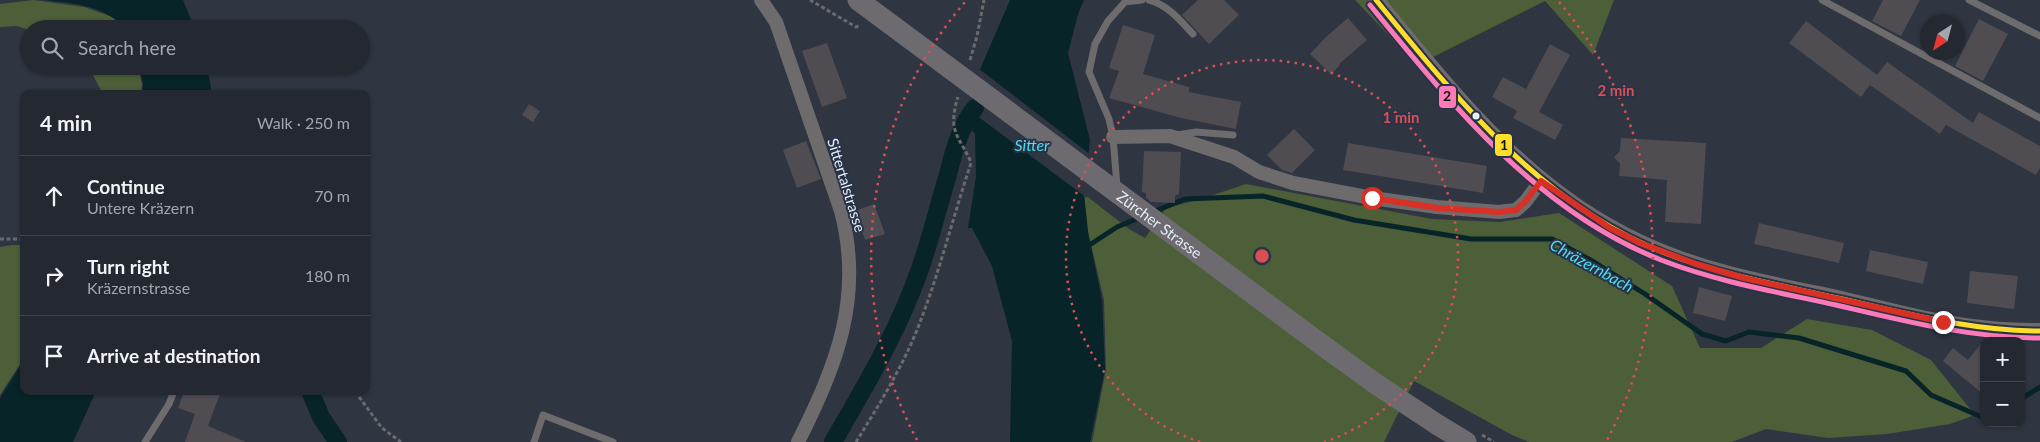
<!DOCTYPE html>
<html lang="en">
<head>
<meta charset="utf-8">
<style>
  body { margin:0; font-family:Lato,sans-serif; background:#2f343d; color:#f1f3f6 }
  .controls { position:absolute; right:15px; bottom:15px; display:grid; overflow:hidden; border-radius:10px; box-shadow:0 1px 4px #0004 }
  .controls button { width:45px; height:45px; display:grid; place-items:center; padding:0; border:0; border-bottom:1px solid #40444d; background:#232831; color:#f1f3f6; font:25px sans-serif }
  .compass { position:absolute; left:1920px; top:15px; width:45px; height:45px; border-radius:50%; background:#232831; box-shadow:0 1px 4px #0004; rotate:216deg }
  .stop { position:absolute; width:15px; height:15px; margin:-11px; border:4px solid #d93025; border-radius:50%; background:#fff }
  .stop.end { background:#d93025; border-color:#fff; box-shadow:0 1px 5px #0008 }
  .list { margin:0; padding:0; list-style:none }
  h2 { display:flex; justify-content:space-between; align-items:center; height:65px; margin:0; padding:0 20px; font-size:21px }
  h2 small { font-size:16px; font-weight:400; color:#a3a6ab }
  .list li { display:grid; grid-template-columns:32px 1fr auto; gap:15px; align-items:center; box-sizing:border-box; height:80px; padding:0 20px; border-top:1px solid #40444d }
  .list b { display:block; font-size:19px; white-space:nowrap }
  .list p { margin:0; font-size:16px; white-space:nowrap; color:#a3a6ab }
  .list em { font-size:16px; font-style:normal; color:#a3a6ab }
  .icon { flex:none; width:28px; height:28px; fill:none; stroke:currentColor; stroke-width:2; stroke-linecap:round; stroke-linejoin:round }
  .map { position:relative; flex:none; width:2040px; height:442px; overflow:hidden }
  .search { position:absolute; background:#232831; box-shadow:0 1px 4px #0004; left:20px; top:20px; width:350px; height:55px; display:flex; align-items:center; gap:12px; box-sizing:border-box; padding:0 18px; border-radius:28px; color:#a3a6ab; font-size:19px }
  .panel { position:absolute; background:#232831; box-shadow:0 1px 4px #0004; left:20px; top:90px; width:350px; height:305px; border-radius:10px }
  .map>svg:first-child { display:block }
  .green { fill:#4c5f38 }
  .water { fill:#072428 }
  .pier { fill:#2f3541 }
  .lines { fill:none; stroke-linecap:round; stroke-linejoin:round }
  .stream { stroke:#072428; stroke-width:5 }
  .canal { stroke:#072428; stroke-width:18 }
  .building { fill:#4f4d52 }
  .path { stroke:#6b6b6f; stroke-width:3; stroke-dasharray:4 2.5; stroke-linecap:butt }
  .service { stroke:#6d6b6c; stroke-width:7 }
  .minor { stroke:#6d6b6c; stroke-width:14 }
  .tertiary { stroke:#6d6b6c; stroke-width:16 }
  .primary { stroke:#6d6b70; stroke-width:21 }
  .primary-bridge { stroke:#6d6b70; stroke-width:21 }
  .bus-1-casing { stroke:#283348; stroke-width:9 }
  .bus-2-casing { stroke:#283348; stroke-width:9 }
  .bus-1 { stroke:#ffdd2b; stroke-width:5 }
  .bus-2 { stroke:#fd7ab9; stroke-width:5 }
  .route { stroke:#d93025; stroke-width:6 }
  .ring { fill:none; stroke:#d94f52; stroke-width:2.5; stroke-dasharray:2.5 5 }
  .bus-dot { fill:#e6edfb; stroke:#283348; stroke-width:2 }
  .labels { text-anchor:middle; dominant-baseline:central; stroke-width:4; stroke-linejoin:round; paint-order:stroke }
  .street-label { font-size:15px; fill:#e6edfb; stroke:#283348 }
  .water-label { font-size:16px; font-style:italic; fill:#4fddef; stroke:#283348 }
  .centre { fill:#d94f52; stroke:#283348; stroke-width:2.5 }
  .ring-label { font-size:15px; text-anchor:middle; font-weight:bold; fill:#d94f52; stroke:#283348; stroke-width:4; stroke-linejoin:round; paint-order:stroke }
  .line-badge { stroke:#283348; stroke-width:2 }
  .pale-badge-label { font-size:14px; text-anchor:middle; font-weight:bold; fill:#111 }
</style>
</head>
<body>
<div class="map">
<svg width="2040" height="442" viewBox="0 0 2040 442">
  <rect width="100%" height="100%" fill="#2f3541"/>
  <path class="green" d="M34,0L84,7L113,17L125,29L29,30L17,26L0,27V4Z
    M1355,0H1614L1593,55L1545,1L1417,65Z
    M88,66H138L142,84L141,94H103Z
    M1246,184L1432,219L1500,222L1559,213L1672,286L1700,348H1761L1807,319L1872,330L1931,360L1975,415L1950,424L1887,434L1828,438L1766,429L1732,442H1529L1512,435L1414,381L1384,442H1092L1106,369L1104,300L1088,232L1084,194L1129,229L1145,238L1166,208L1201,199Z
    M12,245H24V358L0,395V247Z"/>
  <path class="water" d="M44,0H183L195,29H127C102,5 77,4 44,0Z
    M1010,0H1084L1078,14L1068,53L1090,140L1084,194L1088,232L1102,300L1105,369L1090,442H1010L1012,341L992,266L972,228H968L976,177L975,133L972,131L976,119L972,88Z
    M139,66H207L212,94H142L143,84Z
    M24,360V391H96L73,442H0V398Z"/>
  <path class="pier" d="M978,68L1091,155L1087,198L972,112L970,87Z"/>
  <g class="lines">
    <path class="stream" d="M1153,212L1185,199L1263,196L1354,220L1471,239H1552L1594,262L1645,294L1702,334L1726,341L1749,332L1799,338L1906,371L1931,395L1984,418
      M1091,244L1117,227L1141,217
      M2021,399L2040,387"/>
    <path class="canal" d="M310,391L321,417L338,442
      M833,442C866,385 900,328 921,266C931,237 938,207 947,178C953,155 959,127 975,108"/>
  </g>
  <path class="building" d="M1198,0H1224L1239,15L1209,44L1182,15Z
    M1883,0H1920L1901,36L1872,21Z
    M1348,18L1367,40L1339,64L1340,65L1331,74L1310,54L1326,37Z
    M1979,19L2008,34L1983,81L1955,66Z
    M1806,21L1877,75L1887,62L1973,123L1979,112L2040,146V168L2036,175L1946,125L1940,134L1870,85L1872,82L1861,97L1789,43Z
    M1123,25L1155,35L1143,74L1189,87V92L1241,102L1236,129L1181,118L1109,98L1119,71L1109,68Z
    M827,43L847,98L822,107L802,51Z
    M1550,44L1570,55L1539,112L1563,125L1555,140L1513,118L1517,111L1492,97L1503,77L1526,89Z
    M529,104L540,111L533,122L522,115Z
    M1294,129L1315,150L1292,173L1282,170L1267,155Z
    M1621,138L1706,143L1701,224L1665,222L1667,180L1619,176L1620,164L1614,157L1620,151Z
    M806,141L821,179L797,188L783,150Z
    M1348,143L1487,166L1483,193L1343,170Z
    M1144,151L1181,152L1179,194L1175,196V203L1151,202L1146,198V193L1142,192Z
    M874,204L885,234L865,240L855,211Z
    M1759,223L1844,243L1839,263L1754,244Z
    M1870,250L1928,262L1923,284L1866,271Z
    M1970,271L2018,276L2014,309L1967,303Z
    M1699,287L1732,296L1725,321L1693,313Z
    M1984,340V395L1943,361L1953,348L1968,360Z
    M184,391H221L208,426L246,442H185L195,414L178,408Z"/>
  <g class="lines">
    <path class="path" d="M810,0L856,27L860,25
      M970,60L977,36L984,0
      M0,239H24
      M359,397L382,428L401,442
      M1482,435L1494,442
      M856,442C881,402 906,361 922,317C941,266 954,214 971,163C967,151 958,141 955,130C952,121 955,105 958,97"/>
    <path class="service" d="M1149,0C1168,5 1180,20 1193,34
      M1822,0L2040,118
      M1969,0L2040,36
      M1177,135L1196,132L1233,135
      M1117,186L1113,137L1109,119L1089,72L1095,44L1108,21L1125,2L1142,0
      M145,442L169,404L174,391
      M534,442L543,415L613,442"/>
    <path class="minor" d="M761,0L776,22L841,211C864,298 836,366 798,442
      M1113,137L1170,136L1234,157L1259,172L1293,183L1372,198L1437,207L1499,212L1516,210L1525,202L1541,181"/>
    <path class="tertiary" d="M1376,0C1453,94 1527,190 1639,242C1702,272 1770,284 1837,298C1887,310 1938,324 1990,329C2006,331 2023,331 2040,331"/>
    <path class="primary" d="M1438,425L1466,442"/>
    <path class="primary-bridge" id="s1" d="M858,0L1318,342L1376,384L1438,425"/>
    <g class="bus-1-casing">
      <path id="bus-1" d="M1376,0C1457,99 1541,205 1665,253C1721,275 1779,285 1837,298C1905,313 1970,331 2040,331"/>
    </g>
    <g class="bus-2-casing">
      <path id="bus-2" d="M1370,5C1452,105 1537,211 1661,260C1718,282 1777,292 1836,305C1904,321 1970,338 2040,338"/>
    </g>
    <use href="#bus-1" class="bus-1"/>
    <use href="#bus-2" class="bus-2"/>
  </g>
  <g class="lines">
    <path class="route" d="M1372,198L1438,208L1499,212L1516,210L1525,202L1541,181L1610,228L1640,243L1696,264L1744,278L1943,322"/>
  </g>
  <g class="ring">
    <path d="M1200 442A196 196 0 1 1 1324 442"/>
    <path d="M917 440A391 391 0 0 1 965 2M1559 2A391 391 0 0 1 1607 440"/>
  </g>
  <circle class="bus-dot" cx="1476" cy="116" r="4.5"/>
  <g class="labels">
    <g class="street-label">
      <text transform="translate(847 185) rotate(73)">Sittertalstrasse</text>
      <text stroke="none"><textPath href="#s1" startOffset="376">Zürcher Strasse</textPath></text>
    </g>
    <g class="water-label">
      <text x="1032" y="144">Sitter</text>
      <text transform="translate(1592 265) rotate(29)">Chräzernbach</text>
    </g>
  </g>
  <circle cx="1262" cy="256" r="8" class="centre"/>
  <g class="ring-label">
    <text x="1616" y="96">2 min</text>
    <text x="1401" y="123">1 min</text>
  </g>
  <g class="line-badge">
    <rect x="1438" y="85" width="19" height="24" rx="5" fill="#fd7ab9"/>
    <rect x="1494" y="133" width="19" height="24" rx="5" fill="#ffdd2b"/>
  </g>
  <g class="pale-badge-label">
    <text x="1447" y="101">2</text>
    <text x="1504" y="150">1</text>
  </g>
</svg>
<div class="controls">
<button>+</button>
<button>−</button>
</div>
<svg class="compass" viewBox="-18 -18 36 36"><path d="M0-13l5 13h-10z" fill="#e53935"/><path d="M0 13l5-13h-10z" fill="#a3a6ab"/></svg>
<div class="stop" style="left:1372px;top:198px"></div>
<div class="stop end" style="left:1943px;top:322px"></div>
<div class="search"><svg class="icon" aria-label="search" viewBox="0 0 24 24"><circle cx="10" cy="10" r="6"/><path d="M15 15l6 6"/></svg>Search here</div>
<section class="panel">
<h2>4 min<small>Walk · 250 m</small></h2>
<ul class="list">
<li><svg class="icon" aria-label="ahead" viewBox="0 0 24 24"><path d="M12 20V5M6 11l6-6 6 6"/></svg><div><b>Continue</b><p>Untere Kräzern</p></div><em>70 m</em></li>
<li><svg class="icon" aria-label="right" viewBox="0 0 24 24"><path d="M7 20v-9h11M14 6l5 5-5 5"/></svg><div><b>Turn right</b><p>Kräzernstrasse</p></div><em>180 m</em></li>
<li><svg class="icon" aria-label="arrive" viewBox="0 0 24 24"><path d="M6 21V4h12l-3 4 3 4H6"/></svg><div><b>Arrive at destination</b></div></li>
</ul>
</section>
</div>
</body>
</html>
